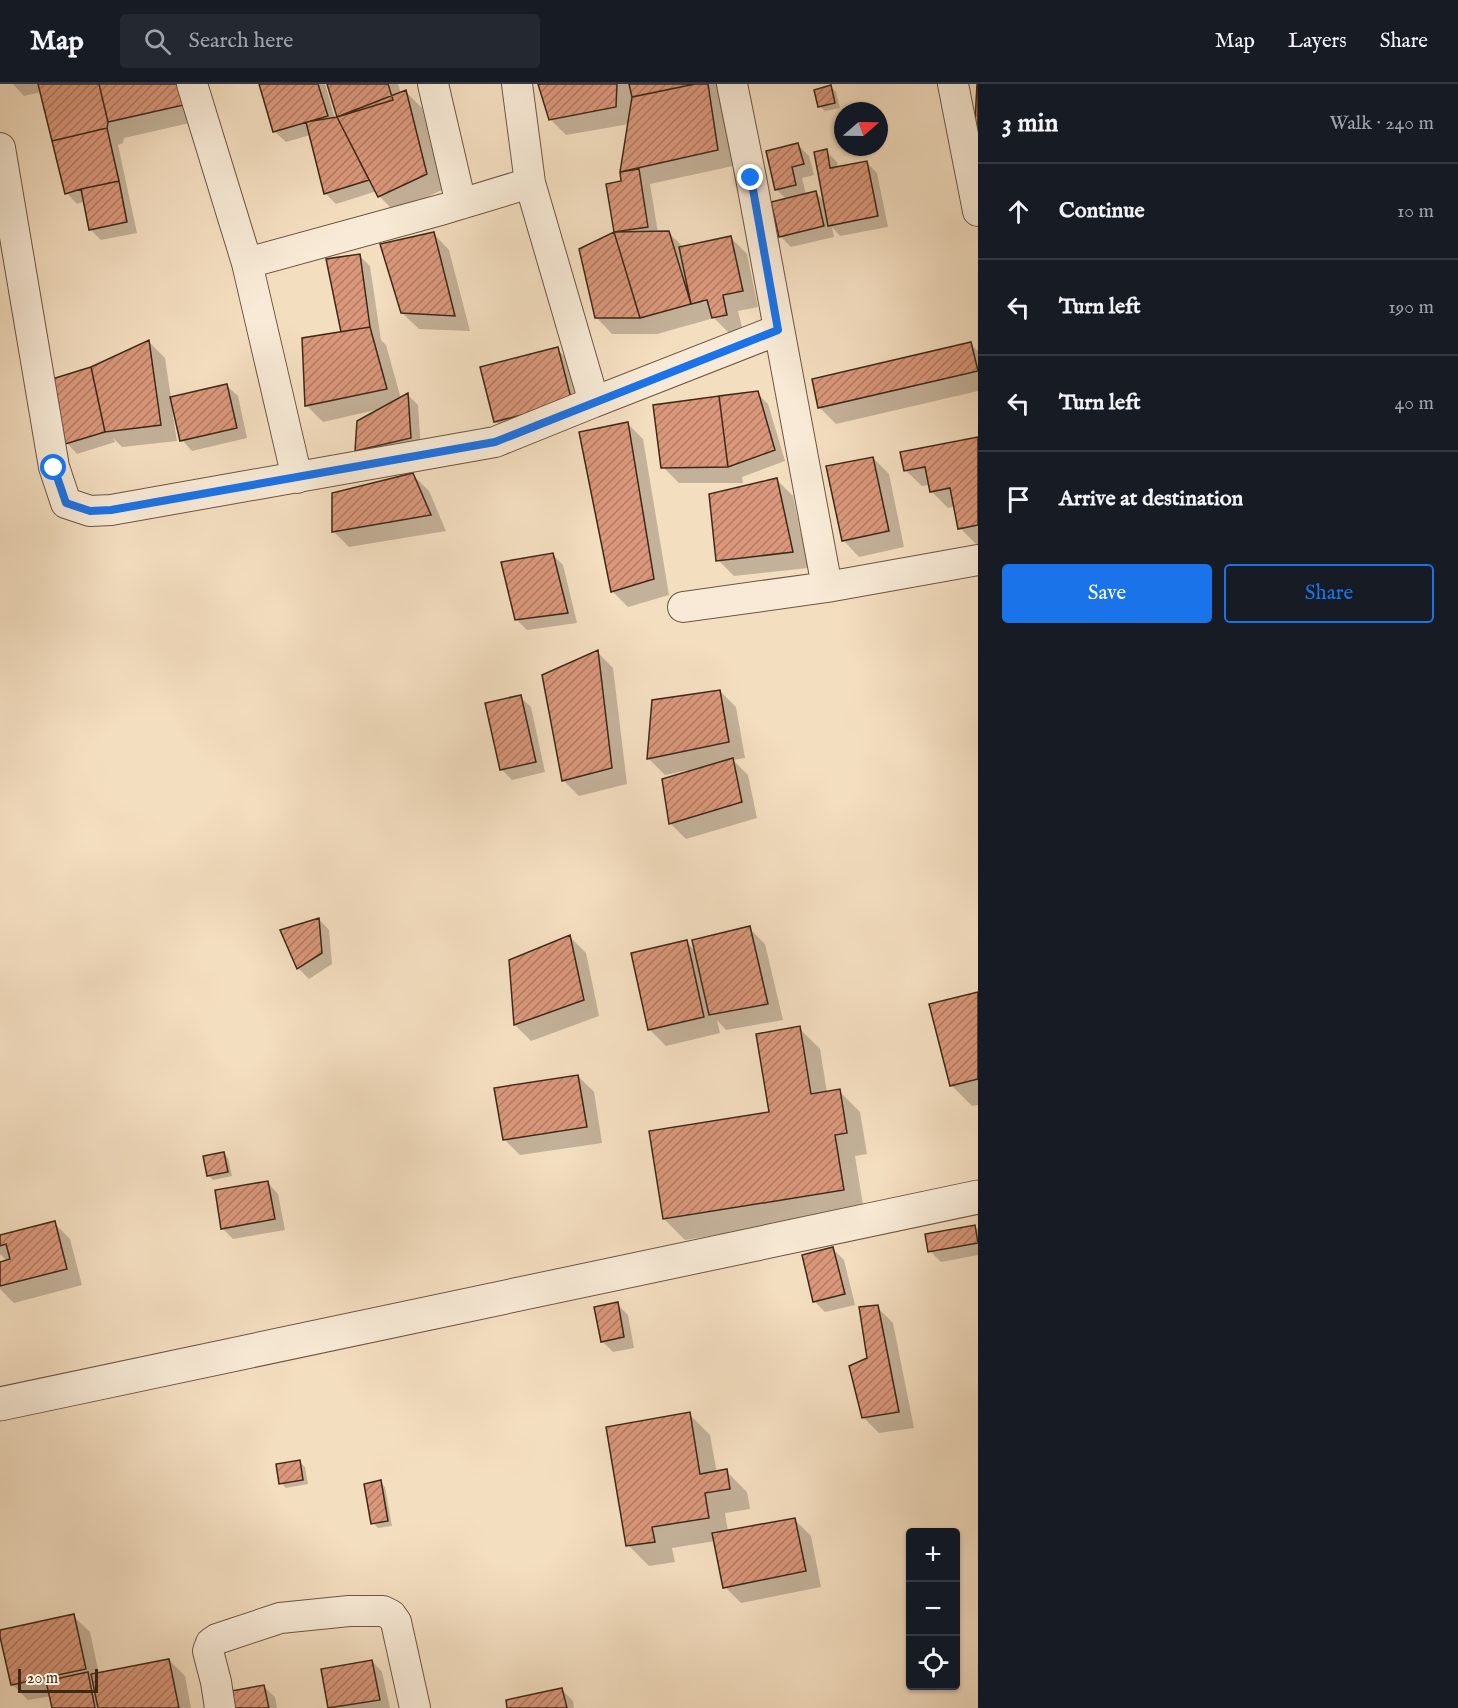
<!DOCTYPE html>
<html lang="en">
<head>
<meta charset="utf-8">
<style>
  body { margin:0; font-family:"IM FELL English",serif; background:#242831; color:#f1f3f6 }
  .controls { position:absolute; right:18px; bottom:18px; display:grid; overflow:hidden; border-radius:6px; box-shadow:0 2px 4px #0004 }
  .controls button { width:54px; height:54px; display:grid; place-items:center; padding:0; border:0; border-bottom:2px solid #363941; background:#171b24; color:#f1f3f6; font:30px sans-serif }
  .compass { position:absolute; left:834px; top:18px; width:54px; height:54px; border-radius:50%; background:#171b24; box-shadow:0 2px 4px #0004; rotate:70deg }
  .scale { position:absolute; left:18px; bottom:15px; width:80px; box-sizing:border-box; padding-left:6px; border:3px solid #3e2917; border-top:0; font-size:16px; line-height:21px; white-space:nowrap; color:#3e2917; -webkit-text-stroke:4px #f8ead6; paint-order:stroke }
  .stop { position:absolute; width:18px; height:18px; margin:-14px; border:4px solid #1a73e8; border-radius:50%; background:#fff }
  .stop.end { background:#1a73e8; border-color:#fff; box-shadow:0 2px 6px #0008 }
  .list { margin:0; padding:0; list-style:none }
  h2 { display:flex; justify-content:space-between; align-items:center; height:78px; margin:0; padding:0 24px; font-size:26px }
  h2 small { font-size:20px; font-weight:400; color:#9ea1a6 }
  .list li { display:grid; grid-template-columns:39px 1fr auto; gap:18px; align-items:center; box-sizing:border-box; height:96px; padding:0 24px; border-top:2px solid #363941 }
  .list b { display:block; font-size:22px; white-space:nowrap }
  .list em { font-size:20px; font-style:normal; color:#9ea1a6 }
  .actions { display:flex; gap:12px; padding:18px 24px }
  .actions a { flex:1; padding:14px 0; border:2px solid #1a73e8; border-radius:6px; text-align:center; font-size:21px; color:#1a73e8 }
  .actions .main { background:#1a73e8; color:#fff }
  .icon { flex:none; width:33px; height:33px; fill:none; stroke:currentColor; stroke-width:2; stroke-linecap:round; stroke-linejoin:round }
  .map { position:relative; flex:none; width:978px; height:1624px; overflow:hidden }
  header { display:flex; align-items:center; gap:36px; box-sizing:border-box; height:84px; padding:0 30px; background:#171b24; border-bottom:2px solid #363941 }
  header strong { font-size:28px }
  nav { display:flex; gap:33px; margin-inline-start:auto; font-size:21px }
  .search { width:420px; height:54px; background:#242831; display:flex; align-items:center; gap:15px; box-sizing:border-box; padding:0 21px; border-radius:6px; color:#9ea1a6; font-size:22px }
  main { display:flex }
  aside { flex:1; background:#171b24 }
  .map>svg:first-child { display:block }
  .shadow { fill:#0003; fill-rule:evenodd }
  .building { fill:url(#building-hatch); stroke:#3e2917; stroke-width:1.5 }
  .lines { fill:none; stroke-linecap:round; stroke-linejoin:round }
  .minor-casing { stroke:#6c5641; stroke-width:32 }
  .tertiary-casing { stroke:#6c5641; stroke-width:35 }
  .minor { stroke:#f8ead6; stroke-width:30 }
  .tertiary { stroke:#f8ead6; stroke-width:33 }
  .route { stroke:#1a73e8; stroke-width:8 }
</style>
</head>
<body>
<header>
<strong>Map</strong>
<div class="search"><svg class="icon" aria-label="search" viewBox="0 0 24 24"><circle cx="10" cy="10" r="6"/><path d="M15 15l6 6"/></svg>Search here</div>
<nav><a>Map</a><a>Layers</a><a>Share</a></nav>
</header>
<main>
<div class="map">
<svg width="978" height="1624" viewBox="0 0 978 1624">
  <defs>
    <pattern id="building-hatch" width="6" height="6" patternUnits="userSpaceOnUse" patternTransform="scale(1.5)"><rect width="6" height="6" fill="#da977b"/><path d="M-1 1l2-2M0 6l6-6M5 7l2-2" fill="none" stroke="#b27b64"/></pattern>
  </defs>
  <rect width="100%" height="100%" fill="#f4dec0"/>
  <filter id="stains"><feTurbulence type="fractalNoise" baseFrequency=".00333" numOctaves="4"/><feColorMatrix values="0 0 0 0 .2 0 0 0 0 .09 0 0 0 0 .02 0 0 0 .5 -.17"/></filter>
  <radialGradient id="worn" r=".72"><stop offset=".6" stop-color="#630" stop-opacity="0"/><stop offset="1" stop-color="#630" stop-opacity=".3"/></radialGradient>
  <path class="shadow" d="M13,0H195L203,36L124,54L123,59L118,61L137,149L101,156L90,145L85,117L77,120L67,109L41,8L24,12Z
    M261,0H325L335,35H339L328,0H398L401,10L406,8L422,24L442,106L395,128L379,112L377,107L336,120L326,110L310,51L286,58L275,48Z
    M539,0H720L733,82L650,100L658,149L668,148L684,164L731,154L747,170L758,223L738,227L743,247L729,249L714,234L657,250H612L596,233L616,149L608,101L623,98L621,88L629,40L566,51L550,35ZM715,215L702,219V216Z
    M831,3L836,8L840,24L825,27L819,22Z
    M798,61L809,72L814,91L802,94L806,111L816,109L825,118L826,67L837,78L838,84L867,79L877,89L888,143L840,152L832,143L834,153L791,163L780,152L787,116L777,106Z
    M433,149L449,166L470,247L419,245L402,229Z
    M359,171L370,182L381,256L386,261L401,315L408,311L418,321L421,365L367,377L357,367L380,325L323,338L307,322L304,255L344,249Z
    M149,258L165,274L171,314L227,302L238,312L247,354L192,367L182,356L174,324L172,325L177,357L122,363L113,354L115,358L77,370L67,359L91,285Z
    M971,260L978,267V307L836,340L820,324L813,297Z
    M557,265L573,281L587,334L512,353L495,337Z
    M757,309L768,320L785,377L742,393L743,399H679L663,383Z
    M627,339L643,355L669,511L628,523L612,507Z
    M978,354V460H976L960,444L955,422L948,424L932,408L930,401L922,402L905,386Z
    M873,374L889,390L904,463L859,473L843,456Z
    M413,391L429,407L446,447L349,463L333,447Z
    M777,396L793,412L808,484L734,492L718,476Z
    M552,470L563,481L577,539L527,546L516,535Z
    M597,568L613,584L627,700L579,712L563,696Z
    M720,607L736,623L745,674L733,676L748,691L757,734L686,755L670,739L688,688V686L665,691L649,675L654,617Z
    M520,613L531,623L545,688L512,696L501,685Z
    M319,835L329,846L332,880L309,895L298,884L282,847Z
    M749,844L765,860L783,936L726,946L717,936L720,949L666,962L650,946L686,858L696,867Z
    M570,853L586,869L599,932L531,957L515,941L511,877Z
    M978,910V1021L972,1022L951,1001Z
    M799,944L820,965L827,1009L839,1007L860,1028L867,1070L855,1072L864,1127L685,1156L664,1135L770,1029Z
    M578,992L594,1008L602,1059L520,1071L504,1055Z
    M223,1069L228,1074L232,1092L213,1096L208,1091Z
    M268,1099L278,1110L285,1146L233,1155L222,1144Z
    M54,1139L70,1155L82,1201L14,1219L0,1205V1180L8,1178L0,1170V1153Z
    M974,1142L978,1146V1171L941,1178L930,1167Z
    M833,1165L844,1176L855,1221L825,1228L814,1217Z
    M617,1220L628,1231L634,1264L613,1268L602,1257Z
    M877,1223L893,1239L914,1344L879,1349L863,1333L869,1275Z
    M689,1330L710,1351L717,1389L726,1387L747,1408L750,1425L725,1429L728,1447L795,1436L811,1452L821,1503L741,1519L725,1503L715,1457L672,1464L675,1478L649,1482L628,1461Z
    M300,1378L305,1383L308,1400L286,1404L281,1399Z
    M380,1398L385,1403L392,1442L378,1444L373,1439Z
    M73,1532L90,1548L99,1590L169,1576L185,1592L191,1624H53L51,1612L28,1616L12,1600Z
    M372,1577L382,1588L390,1624H330L323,1587Z
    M264,1603L275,1613L277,1624H225Z
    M562,1606L573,1617L574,1624H508Z"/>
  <path class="building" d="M38,0H99L108,38L107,44L52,57Z
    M99,0H183L188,20L108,38Z
    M259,0H318L328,32L273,48Z
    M327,0H388L393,16L337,33Z
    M538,0H617L616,23L549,36Z
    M629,0H695L632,13Z
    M695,0H708L718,66L620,88L632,13Z
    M977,0H978V58L974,56Z
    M831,1L835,19L818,23L814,6Z
    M406,6L427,90L378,113L337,33Z
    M337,33L369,96L324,110L306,38Z
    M107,44L119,97L81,105L65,110L52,57Z
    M798,59L804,80L792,83L796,101L775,106L766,67Z
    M827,65L830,84L867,77L878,132L828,142L814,68Z
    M639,85L648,143L614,148L606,100L621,97L620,88Z
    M119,97L127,138L89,146L81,105Z
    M816,107L824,142L779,153L771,118Z
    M669,147L691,220L640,234L614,148Z
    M434,148L455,232L401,229L380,160Z
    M614,148L640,234H595L579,165Z
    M731,152L743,207L723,211L727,231L712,234L707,216L691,220L679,163Z
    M360,170L370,243L341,248L326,175Z
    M370,243L387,305L305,322L302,254Z
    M149,256L161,341L105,348L91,283Z
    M971,258L978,287L818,324L812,295Z
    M558,263L572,318L494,338L480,283Z
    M91,283L105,348L65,360L52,295Z
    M227,300L237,344L180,357L170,313Z
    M758,307L775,366L728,383L719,312Z
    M408,309L411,354L355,367L357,337Z
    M719,312L728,383L661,384L653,321Z
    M628,338L654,495L611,508L579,348Z
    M978,353V441L958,445L950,404L930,408L925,383L904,387L900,368Z
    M873,373L889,447L842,457L826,382Z
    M413,389L431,431L332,448V409Z
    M777,394L793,468L716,477L709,410Z
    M553,469L568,529L515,536L501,478Z
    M598,566L612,684L562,697L542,591Z
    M720,606L729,658L647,675L652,616Z
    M521,611L536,678L500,686L485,619Z
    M733,674L742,718L669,740L662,695Z
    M319,834L322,869L297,885L280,846Z
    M750,842L768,920L709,931L692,856Z
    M570,851L584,916L514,941L509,876Z
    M687,856L704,933L648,946L631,869Z
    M978,908V995L950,1002L929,920Z
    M800,942L811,1010L840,1005L847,1049L835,1051L844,1106L663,1135L649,1047L769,1028L756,950Z
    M578,991L587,1043L503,1056L494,1004Z
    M224,1068L228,1088L207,1092L203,1072Z
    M268,1097L275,1135L221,1145L215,1106Z
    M55,1137L67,1185L0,1202V1178L10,1175L6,1160L0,1162V1151Z
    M975,1141L978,1159L928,1168L925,1150Z
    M833,1163L845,1210L813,1218L802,1171Z
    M618,1218L624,1253L601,1258L594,1223Z
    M878,1221L899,1328L862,1334L849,1282L867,1274L859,1223Z
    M690,1328L700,1390L727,1385L730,1405L705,1409L709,1434L652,1443L655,1458L626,1462L606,1343Z
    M300,1376L303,1396L279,1400L276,1380Z
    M381,1396L388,1437L371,1440L364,1400Z
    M795,1434L806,1487L723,1504L712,1449Z
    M74,1530L86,1585L11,1601L0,1553V1546Z
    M169,1575L179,1624H98L91,1590Z
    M372,1576L380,1616L328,1624L321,1585Z
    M88,1588L95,1624H52L46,1597Z
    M264,1601L269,1624H223L220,1609Z
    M562,1604L567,1624H507L506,1616Z"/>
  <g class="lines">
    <g class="minor-casing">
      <path id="minor" d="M192,0L247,179L297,394
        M433,0L461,120
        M517,0L530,99L594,318L778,246
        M732,0L751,94L827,503
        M953,0L978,127
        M0,64L54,383L66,419L90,427L111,426L495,358L594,318
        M247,179L444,125L530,99
        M683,523L827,503L978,476
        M220,1624L216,1598L208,1567L211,1559L217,1555L280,1534L349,1527H383L391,1531L396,1538L415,1624"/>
    </g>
    <g class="tertiary-casing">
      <path id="tertiary" d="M0,1320L978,1113"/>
    </g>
    <use href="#minor" class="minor"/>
    <use href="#tertiary" class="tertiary"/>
  </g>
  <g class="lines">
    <path class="route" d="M54,384L66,419L90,427L111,426L495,358L778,246L751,94"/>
  </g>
  <rect width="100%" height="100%" filter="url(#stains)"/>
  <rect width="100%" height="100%" fill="url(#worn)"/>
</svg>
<div class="controls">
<button>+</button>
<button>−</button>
<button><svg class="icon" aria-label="locate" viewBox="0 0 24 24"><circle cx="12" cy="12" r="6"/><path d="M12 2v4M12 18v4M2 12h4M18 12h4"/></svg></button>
</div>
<svg class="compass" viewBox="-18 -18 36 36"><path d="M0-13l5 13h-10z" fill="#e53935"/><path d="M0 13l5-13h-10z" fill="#9ea1a6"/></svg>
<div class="scale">20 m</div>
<div class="stop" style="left:54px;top:384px"></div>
<div class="stop end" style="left:751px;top:94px"></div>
</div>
<aside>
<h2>3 min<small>Walk · 240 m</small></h2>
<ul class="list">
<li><svg class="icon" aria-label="ahead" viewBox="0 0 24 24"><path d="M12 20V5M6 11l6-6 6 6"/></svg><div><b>Continue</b></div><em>10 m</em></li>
<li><svg class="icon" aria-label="left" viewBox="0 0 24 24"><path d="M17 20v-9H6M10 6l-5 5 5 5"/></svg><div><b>Turn left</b></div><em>190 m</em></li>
<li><svg class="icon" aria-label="left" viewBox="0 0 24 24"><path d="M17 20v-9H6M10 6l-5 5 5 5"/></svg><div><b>Turn left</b></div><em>40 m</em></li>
<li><svg class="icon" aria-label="arrive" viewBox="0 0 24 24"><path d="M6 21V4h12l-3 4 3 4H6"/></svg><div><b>Arrive at destination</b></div></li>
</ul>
<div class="actions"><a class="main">Save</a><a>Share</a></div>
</aside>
</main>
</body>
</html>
